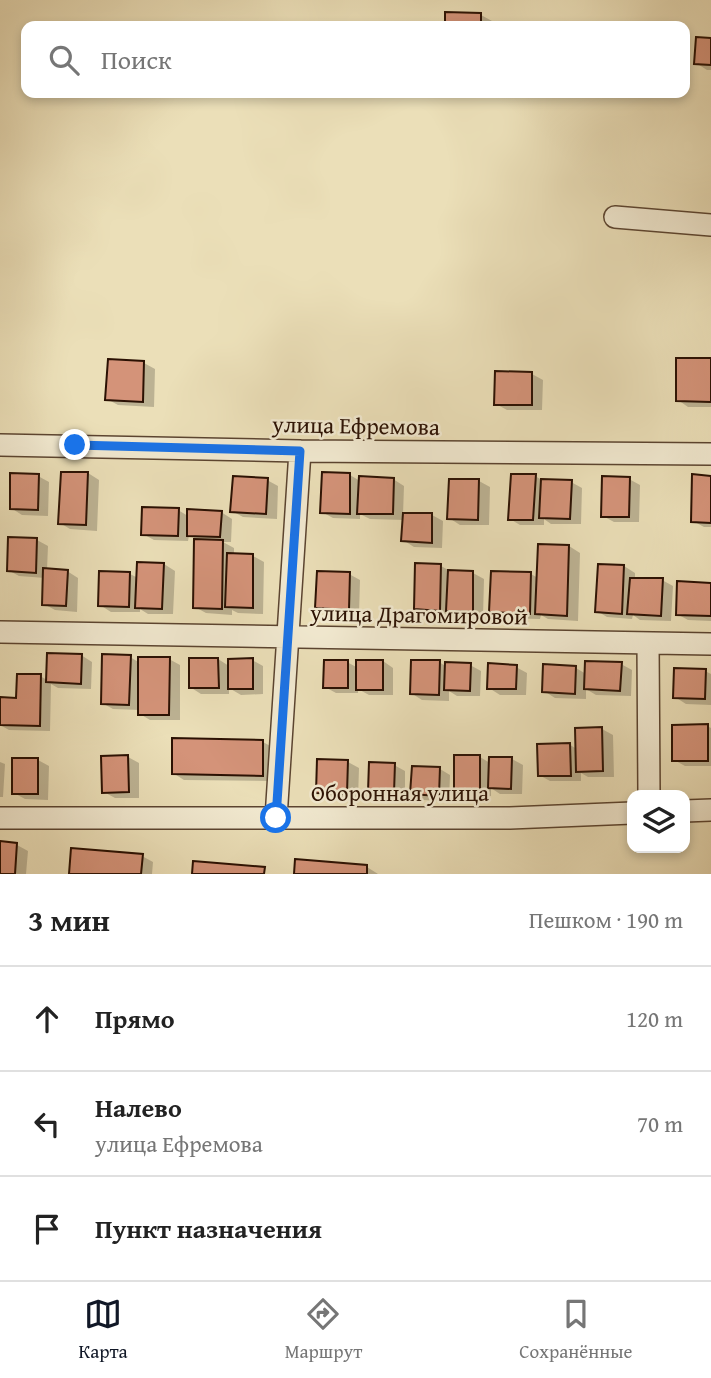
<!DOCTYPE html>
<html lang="ru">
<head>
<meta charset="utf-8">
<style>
  body { margin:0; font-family:"Gentium Book Plus",serif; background:#f2f2f2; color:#222 }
  .controls { position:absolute; right:21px; bottom:21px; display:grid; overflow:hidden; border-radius:14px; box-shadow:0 4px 10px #0003 }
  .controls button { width:63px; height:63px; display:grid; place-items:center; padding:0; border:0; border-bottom:2px solid #e0e0e0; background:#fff; color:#222; font:35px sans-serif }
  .stop { position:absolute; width:21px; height:21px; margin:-16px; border:5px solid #1a73e8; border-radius:50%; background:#fff }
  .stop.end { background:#1a73e8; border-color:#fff; box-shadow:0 2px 7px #0008 }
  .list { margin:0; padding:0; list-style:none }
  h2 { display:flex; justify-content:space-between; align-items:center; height:91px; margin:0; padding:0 28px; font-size:30px }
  h2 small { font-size:23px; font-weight:400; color:#767676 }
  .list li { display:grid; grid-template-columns:46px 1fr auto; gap:21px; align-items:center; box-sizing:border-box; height:105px; padding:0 28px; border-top:2px solid #e0e0e0 }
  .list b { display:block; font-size:26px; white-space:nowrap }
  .list p { margin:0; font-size:23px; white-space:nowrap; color:#767676 }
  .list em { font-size:23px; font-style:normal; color:#767676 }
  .icon { flex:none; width:38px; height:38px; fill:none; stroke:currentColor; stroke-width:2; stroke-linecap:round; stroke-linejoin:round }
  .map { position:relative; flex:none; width:711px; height:874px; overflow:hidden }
  .search { position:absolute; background:#fff; box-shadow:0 4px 10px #0003; left:21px; right:21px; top:21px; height:77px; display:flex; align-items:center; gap:18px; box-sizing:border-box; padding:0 24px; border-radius:14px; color:#767676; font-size:26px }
  .sheet { height:406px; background:#fff }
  nav { display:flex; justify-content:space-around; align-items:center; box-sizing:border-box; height:98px; border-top:2px solid #e0e0e0; background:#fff; font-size:19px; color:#767676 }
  nav a { display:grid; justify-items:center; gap:4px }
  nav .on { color:#111827 }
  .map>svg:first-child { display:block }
  .shadow { fill:#0003 }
  .building { fill:#d49379; stroke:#2b1103; stroke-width:2 }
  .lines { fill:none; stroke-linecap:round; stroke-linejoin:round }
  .street-casing { stroke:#5b4430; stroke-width:24 }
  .street { stroke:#f2ead1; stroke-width:21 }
  .route { stroke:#1a73e8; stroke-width:9 }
  .labels { text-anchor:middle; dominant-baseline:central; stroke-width:5; stroke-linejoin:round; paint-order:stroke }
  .street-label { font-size:23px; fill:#2b1103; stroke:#f2ead1 }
</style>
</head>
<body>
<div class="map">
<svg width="711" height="874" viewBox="0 0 711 874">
  <rect width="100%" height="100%" fill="#ebdfb8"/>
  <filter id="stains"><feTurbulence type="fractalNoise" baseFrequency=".00286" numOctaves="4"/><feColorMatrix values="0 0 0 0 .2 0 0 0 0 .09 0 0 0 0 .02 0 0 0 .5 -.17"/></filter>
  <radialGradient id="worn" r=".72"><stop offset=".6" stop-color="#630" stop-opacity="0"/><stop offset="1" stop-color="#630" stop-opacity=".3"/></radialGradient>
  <path class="shadow" d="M447,13L481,15L492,21V26H446Z
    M711,39V70H707L696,63Z
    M711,360V407H688L678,400Z
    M144,363L155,369L154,407L118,405L107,399Z
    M532,374L543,380L542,410H507L496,404Z
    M88,473L99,480L97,531L70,529L60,523Z
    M350,475L360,481L393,479L404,486L403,515H432L443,521L442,548L414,547L403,540L404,520L370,519L360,514V519L333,518L322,512Z
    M38,476L49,482L48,516L22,515L11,508Z
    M535,476L542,480L571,482L582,488L581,524H551L544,519V525H520L510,519Z
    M711,477V527H704L693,521Z
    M629,479L640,485L639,522H614L603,516Z
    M267,480L278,486L277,519L243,517L232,511Z
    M479,481L490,487L489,525H460L449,518Z
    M178,510L188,516L221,512L232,519L231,542H223L234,548V555L253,556L264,562L263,614L238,613L232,610V615L206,613L195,607L196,539L189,535L188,541L154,540L143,534Z
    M37,540L48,546L47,570L67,571L78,578L77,612L55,610L44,604L45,578L19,576L8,570Z
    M569,546L580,553L578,621L548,619L541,615L540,619L502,618L491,611L531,574L538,578Z
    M164,564L175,571L173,614H148L140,609V612H111L100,605L130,574L138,578Z
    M599,565L624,566L635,573V580H662L673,586L671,621L640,620L633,615L632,619L607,617L597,611Z
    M441,566L452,572L473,573L484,579L483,617L459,616L451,611V616L427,614L416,608Z
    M349,574L360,580L359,615L328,613L317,607Z
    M711,585V621L688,620L677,614Z
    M81,655L92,662L91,689L58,688L51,684L50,731L9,730L0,725V699L18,700L40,676L47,680Z
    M130,657L140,663L169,659L180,665V720H150L140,714V710L113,709L102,703Z
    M218,659L229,666L252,660L263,666V694L241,695L229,688V694H201L190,687Z
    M383,661L393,668V695H369L358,689V693H336L325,687L347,662L358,668Z
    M439,662L447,667L470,665L481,671L480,696H457L449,691V701L422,700L411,693Z
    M621,664L632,670L631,696L596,695L586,689V699L555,698L544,691L576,668L586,674Z
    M516,667L527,673L526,695H500L489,688Z
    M705,671L711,674V705L686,704L675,697Z
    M707,726L711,728V766H685L674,760Z
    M602,729L613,735L614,777H588L581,773V781H550L539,775L570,745L577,749Z
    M263,742L274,748L273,781L184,780L173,773Z
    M128,757L139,763V798H115L104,792Z
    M456,757H480L490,763L512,759L523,765L522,794H500L491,788V796L467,795L456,789Z
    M38,760L49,766L48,800L25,799L14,793Z
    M0,762L5,764L3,797H0Z
    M348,762L359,768L358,799H329L318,792Z
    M394,765L405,771V798L381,797L370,791Z
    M440,769L450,775L449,801L423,800L412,793Z
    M0,843L17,845L28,851L26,874H0Z
    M142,856L153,862L152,874H70Z
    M367,867L378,874H296Z"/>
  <path class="building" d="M445,12L481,13V26H445Z
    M696,37L711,38V65L694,64Z
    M676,358H711V402L676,401Z
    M108,359L144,361L143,402L105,400Z
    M495,371L532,372V405H494Z
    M61,472H88L86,525L58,524Z
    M322,472L350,473V514L320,513Z
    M10,473L39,474L38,510L10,509Z
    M511,474H536L533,520H508Z
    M692,474L711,476V523L691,522Z
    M233,476L268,478L266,514L230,512Z
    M359,476L394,478L393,514H357Z
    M602,476L630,477L629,517H601Z
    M449,479H479L478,520L447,519Z
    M541,479L572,480L570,519L539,518Z
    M142,507L179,508L178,536L141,535Z
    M187,509L222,511L220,537L187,536Z
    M403,513H432V543L401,541Z
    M8,537L37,538L36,573L7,571Z
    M194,539L223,540L222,609L193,608Z
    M538,544L569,545L567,616L535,614Z
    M227,553L253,554V608L225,607Z
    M137,562L164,563L162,609L135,608Z
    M415,563L441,564L440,611L414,609Z
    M598,564L624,565L622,614L595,612Z
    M43,568L68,570L66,606L42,605Z
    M448,570L473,571V612L446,611Z
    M99,571L130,572L129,607L98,606Z
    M317,571L350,572L349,610L315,608Z
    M491,571L531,572L530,614L489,612Z
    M630,578H663L661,616L627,614Z
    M677,581L711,583V616L676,615Z
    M47,653L82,654L81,684L46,682Z
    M102,654L131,655L129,705L101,704Z
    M138,657H170L169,715H138Z
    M189,658H218L219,688H189Z
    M253,658V689H228V659Z
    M324,660H348V688H323Z
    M356,660H383V690H356Z
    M411,660H440L439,695L410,694Z
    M585,661L622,662L620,691L584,689Z
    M445,662L471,663L470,691L444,690Z
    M488,663L517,665L516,689H487Z
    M543,664L576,666L575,694L542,692Z
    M674,668L706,669L705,699L673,698Z
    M17,674H41L40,726L0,725V697L16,698Z
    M708,724V761H672V725Z
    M602,727L603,771L576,772L575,728Z
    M172,738L263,740V776L172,774Z
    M570,743L571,776H538L537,744Z
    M128,755L129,792L102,793L101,756Z
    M454,755H480V790H454Z
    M489,757H512L511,789L488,788Z
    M12,758H38V794H12Z
    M317,759L348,760L347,794L316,793Z
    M369,762L395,763L394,793L368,792Z
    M412,766L440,767L439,796L410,794Z
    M0,841L17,843L15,874H0Z
    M71,848L143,854L141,874H69Z
    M295,859L367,865V874H294Z
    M193,861L265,867L264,874H192Z"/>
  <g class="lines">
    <g class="street-casing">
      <path id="street" d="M615,217L711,225
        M0,445L300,451L711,454
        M0,632L711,644
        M648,643L649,795
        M685,811L711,810
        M0,818H510L632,813
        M276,818L300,451"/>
    </g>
    <use href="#street" class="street"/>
  </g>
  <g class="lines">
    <path class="route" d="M75,445L300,451L276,818"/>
  </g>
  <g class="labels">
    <g class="street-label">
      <text transform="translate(356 425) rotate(1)">улица Ефремова</text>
      <text transform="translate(419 614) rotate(1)">улица Драгомировой</text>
      <text x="400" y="792">Оборонная улица</text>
    </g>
  </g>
  <rect width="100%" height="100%" filter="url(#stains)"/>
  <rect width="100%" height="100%" fill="url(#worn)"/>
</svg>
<div class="controls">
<button><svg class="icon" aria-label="layers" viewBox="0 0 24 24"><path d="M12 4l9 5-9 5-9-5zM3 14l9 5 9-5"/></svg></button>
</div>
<div class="stop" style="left:276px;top:818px"></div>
<div class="stop end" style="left:75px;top:445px"></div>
<div class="search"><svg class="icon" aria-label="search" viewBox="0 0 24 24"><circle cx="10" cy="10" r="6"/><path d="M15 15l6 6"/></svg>Поиск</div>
</div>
<section class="sheet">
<h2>3 мин<small>Пешком · 190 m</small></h2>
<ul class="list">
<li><svg class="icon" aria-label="ahead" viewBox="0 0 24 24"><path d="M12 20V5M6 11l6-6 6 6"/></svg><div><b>Прямо</b></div><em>120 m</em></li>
<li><svg class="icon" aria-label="left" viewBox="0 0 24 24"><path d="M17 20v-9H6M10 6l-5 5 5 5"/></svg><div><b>Налево</b><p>улица Ефремова</p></div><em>70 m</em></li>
<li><svg class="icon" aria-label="arrive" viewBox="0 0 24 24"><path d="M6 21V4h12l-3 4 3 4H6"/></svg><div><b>Пункт назначения</b></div></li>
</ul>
</section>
<nav>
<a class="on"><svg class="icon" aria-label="map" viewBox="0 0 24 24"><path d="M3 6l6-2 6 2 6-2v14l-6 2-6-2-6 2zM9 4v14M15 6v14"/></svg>Карта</a>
<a><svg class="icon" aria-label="directions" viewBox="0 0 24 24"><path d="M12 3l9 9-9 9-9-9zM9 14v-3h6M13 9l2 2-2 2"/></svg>Маршрут</a>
<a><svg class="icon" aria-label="saved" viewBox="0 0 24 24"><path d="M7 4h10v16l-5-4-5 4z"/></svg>Сохранённые</a>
</nav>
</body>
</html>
